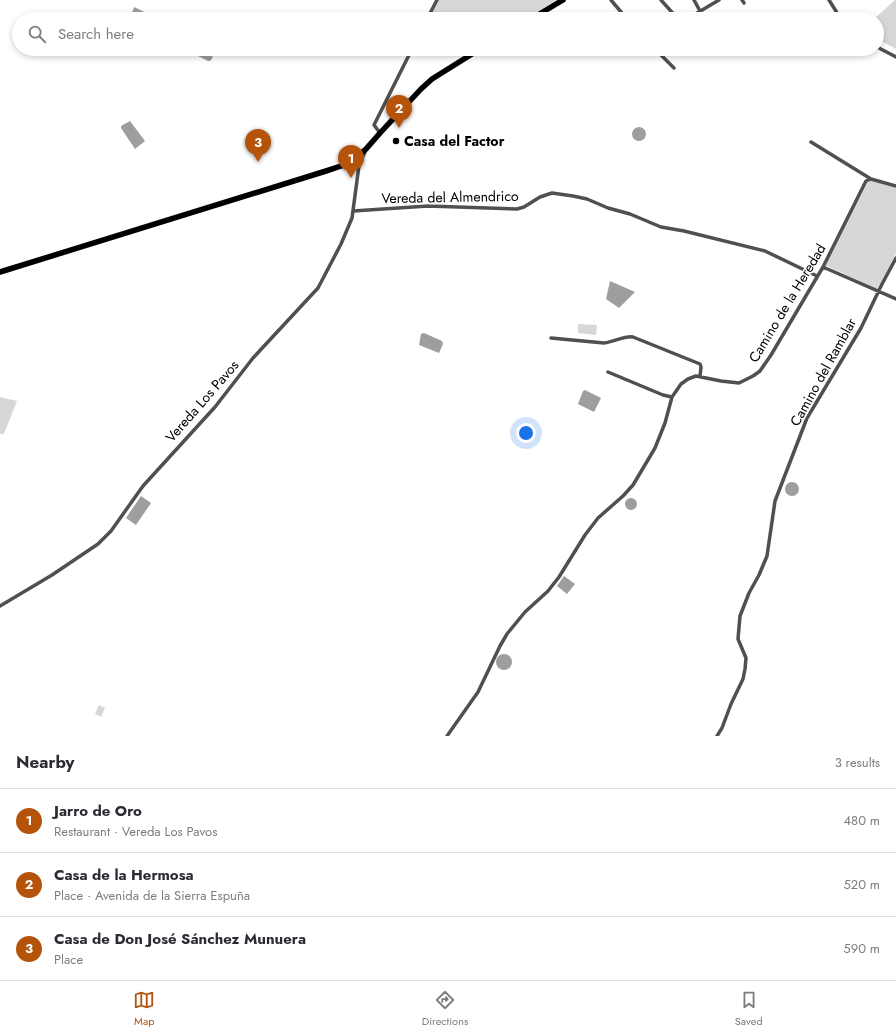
<!DOCTYPE html>
<html lang="en">
<head>
<meta charset="utf-8">
<style>
  body { margin:0; font-family:Jost,sans-serif; background:#f7f7f7; color:#2b2b33 }
  .you { position:absolute; left:526px; top:433px; width:14px; height:14px; margin:-10px; border:3px solid #fff; border-radius:50%; background:#1a73e8; box-shadow:0 0 0 6px #1a73e833 }
  .badge { display:grid; place-items:center; width:26px; height:26px; border-radius:50%; background:#b45309; color:#fff; font-size:13px; font-weight:700 }
  .pin { position:absolute; translate:-50% -33px; filter:drop-shadow(0 1px 2px #0008) }
  .pin::after { content:''; position:absolute; top:21px; width:14px; height:12px; background:inherit; clip-path:polygon(0 0,100% 0,50% 100%) }
  .list { margin:0; padding:0; list-style:none }
  h2 { display:flex; justify-content:space-between; align-items:center; height:52px; margin:0; padding:0 16px; font-size:17px }
  h2 small { font-size:13px; font-weight:400; color:#7c7c81 }
  .list li { display:grid; grid-template-columns:26px 1fr auto; gap:12px; align-items:center; box-sizing:border-box; height:64px; padding:0 16px; border-top:1px solid #e1e1e2 }
  .list b { display:block; font-size:15px; white-space:nowrap }
  .list p { margin:0; font-size:13px; white-space:nowrap; color:#7c7c81 }
  .list em { font-size:13px; font-style:normal; color:#7c7c81 }
  .icon { flex:none; width:22px; height:22px; fill:none; stroke:currentColor; stroke-width:2; stroke-linecap:round; stroke-linejoin:round }
  .map { position:relative; flex:none; width:896px; height:736px; overflow:hidden }
  .search { position:absolute; background:#fff; box-shadow:0 2px 6px #0003; left:12px; right:12px; top:12px; height:44px; display:flex; align-items:center; gap:10px; box-sizing:border-box; padding:0 14px; border-radius:22px; color:#7c7c81; font-size:15px }
  .sheet { height:244px; background:#fff }
  nav { display:flex; justify-content:space-around; align-items:center; box-sizing:border-box; height:56px; border-top:1px solid #e1e1e2; background:#fff; font-size:11px; color:#7c7c81 }
  nav a { display:grid; justify-items:center; gap:2px }
  nav .on { color:#b45309 }
  .map>svg:first-child { display:block }
  .green { fill:#d7d7d7 }
  .water { fill:#9e9e9e }
  .lines { fill:none; stroke-linecap:round; stroke-linejoin:round }
  .primary-casing { stroke:#dbdbdb; stroke-width:6 }
  .minor { stroke:#505050; stroke-width:3.5 }
  .primary { stroke:#000; stroke-width:5.5 }
  .poi-dot { fill:#000; stroke:#fff; stroke-width:1.5 }
  .labels { text-anchor:middle; dominant-baseline:central; stroke-width:3.5; stroke-linejoin:round; paint-order:stroke }
  .poi-label { font-size:14px; font-weight:bold; fill:#000; stroke:#fff; text-anchor:start }
  .street-label { font-size:14px; fill:#000; stroke:#fff }
</style>
</head>
<body>
<div class="map">
<svg width="896" height="736" viewBox="0 0 896 736">
  <rect width="100%" height="100%" fill="#fff"/>
  <path class="green" d="M438,0H557L524,19H438L431,16Z
    M895,0H896V49L877,39V19H874Z
    M872,180L896,188V254L877,289L825,265L868,182Z
    M578,324L597,325L596,335L578,333Z
    M0,397L17,401L4,434H0Z
    M99,705L105,708L101,717L95,714Z"/>
  <path class="water" d="M134,7L153,16V19H130Z
    M191,49H214L212,59L210,61H208L192,53Z
    M130,121L145,141L135,149L121,128V126Z
    M632 134a7 7 0 1 1 14 0a7 7 0 1 1-14 0Z
    M610,281L635,292L619,308L606,299Z
    M424,333L442,341L443,344L439,353L419,345L421,334Z
    M585,390L601,398L594,412L578,404L583,391Z
    M785 489a7 7 0 1 1 14 0a7 7 0 1 1-14 0Z
    M141,496L151,503L136,525L126,518Z
    M625 504a6 6 0 1 1 12 0a6 6 0 1 1-12 0Z
    M564,576L575,584L567,594L557,586Z
    M496 662a8 8 0 1 1 16 0a8 8 0 1 1-16 0Z"/>
  <g class="lines">
    <g class="primary-casing">
      <path id="primary" d="M531,19L563,0
        M0,272L326,171L341,166L356,158L366,149L380,133L421,89L432,79L480,49"/>
    </g>
    <path class="minor" d="M611,0L627,19
      M661,0L678,19
      M694,0L700,11
      M742,0L744,3
      M829,0L841,19
      M427,19L437,0
      M687,19L719,0
      M877,47L896,57
      M655,49L674,68
      M380,133L374,125L412,49
      M811,142L871,179
      M359,165L365,152
      M353,211L428,206L517,209L524,207L540,197L552,193L573,196L587,199L608,208L630,214L661,227L684,231L765,251L817,276
      M823,267L896,299
      M551,338L604,343C614,342 626,335 633,337L700,364L701,367L700,376
      M608,372L663,395L672,397
      M0,606L52,575L98,544L111,531L143,486L215,407L253,358L318,288L341,244L352,218L358,173L359,165L356,158
      M447,736L478,692L500,646L507,634L525,612L548,591L559,577L585,535L598,518L623,496L633,485L655,448L665,423L672,397L681,384L688,379L696,376L721,381L739,383L753,376L760,371L771,355L823,267L866,181L871,179L896,186
      M717,736L722,728L731,704L743,679L745,669L746,658L738,639L740,616L749,593L759,575L767,556L775,501L807,418L861,328L882,284L896,258"/>
    <use href="#primary" class="primary"/>
  </g>
  <circle class="poi-dot" cx="396" cy="141" r="4"/>
  <g class="labels">
    <g class="poi-label">
      <text x="404" y="141">Casa del Factor</text>
    </g>
    <g class="street-label">
      <text transform="translate(450 197) rotate(-1)">Vereda del Almendrico</text>
      <text transform="translate(787 303) rotate(-59)">Camino de la Heredad</text>
      <text transform="translate(823 372) rotate(-61)">Camino del Ramblar</text>
      <text transform="translate(202 401) rotate(-49)">Vereda Los Pavos</text>
    </g>
  </g>
</svg>
<div class="you"></div>
<div class="pin badge" style="left:351px;top:178px">1</div>
<div class="pin badge" style="left:399px;top:128px">2</div>
<div class="pin badge" style="left:258px;top:162px">3</div>
<div class="search"><svg class="icon" aria-label="search" viewBox="0 0 24 24"><circle cx="10" cy="10" r="6"/><path d="M15 15l6 6"/></svg>Search here</div>
</div>
<section class="sheet">
<h2>Nearby<small>3 results</small></h2>
<ul class="list">
<li><span class="badge">1</span><div><b>Jarro de Oro</b><p>Restaurant · Vereda Los Pavos</p></div><em>480 m</em></li>
<li><span class="badge">2</span><div><b>Casa de la Hermosa</b><p>Place · Avenida de la Sierra Espuña</p></div><em>520 m</em></li>
<li><span class="badge">3</span><div><b>Casa de Don José Sánchez Munuera</b><p>Place</p></div><em>590 m</em></li>
</ul>
</section>
<nav>
<a class="on"><svg class="icon" aria-label="map" viewBox="0 0 24 24"><path d="M3 6l6-2 6 2 6-2v14l-6 2-6-2-6 2zM9 4v14M15 6v14"/></svg>Map</a>
<a><svg class="icon" aria-label="directions" viewBox="0 0 24 24"><path d="M12 3l9 9-9 9-9-9zM9 14v-3h6M13 9l2 2-2 2"/></svg>Directions</a>
<a><svg class="icon" aria-label="saved" viewBox="0 0 24 24"><path d="M7 4h10v16l-5-4-5 4z"/></svg>Saved</a>
</nav>
</body>
</html>
